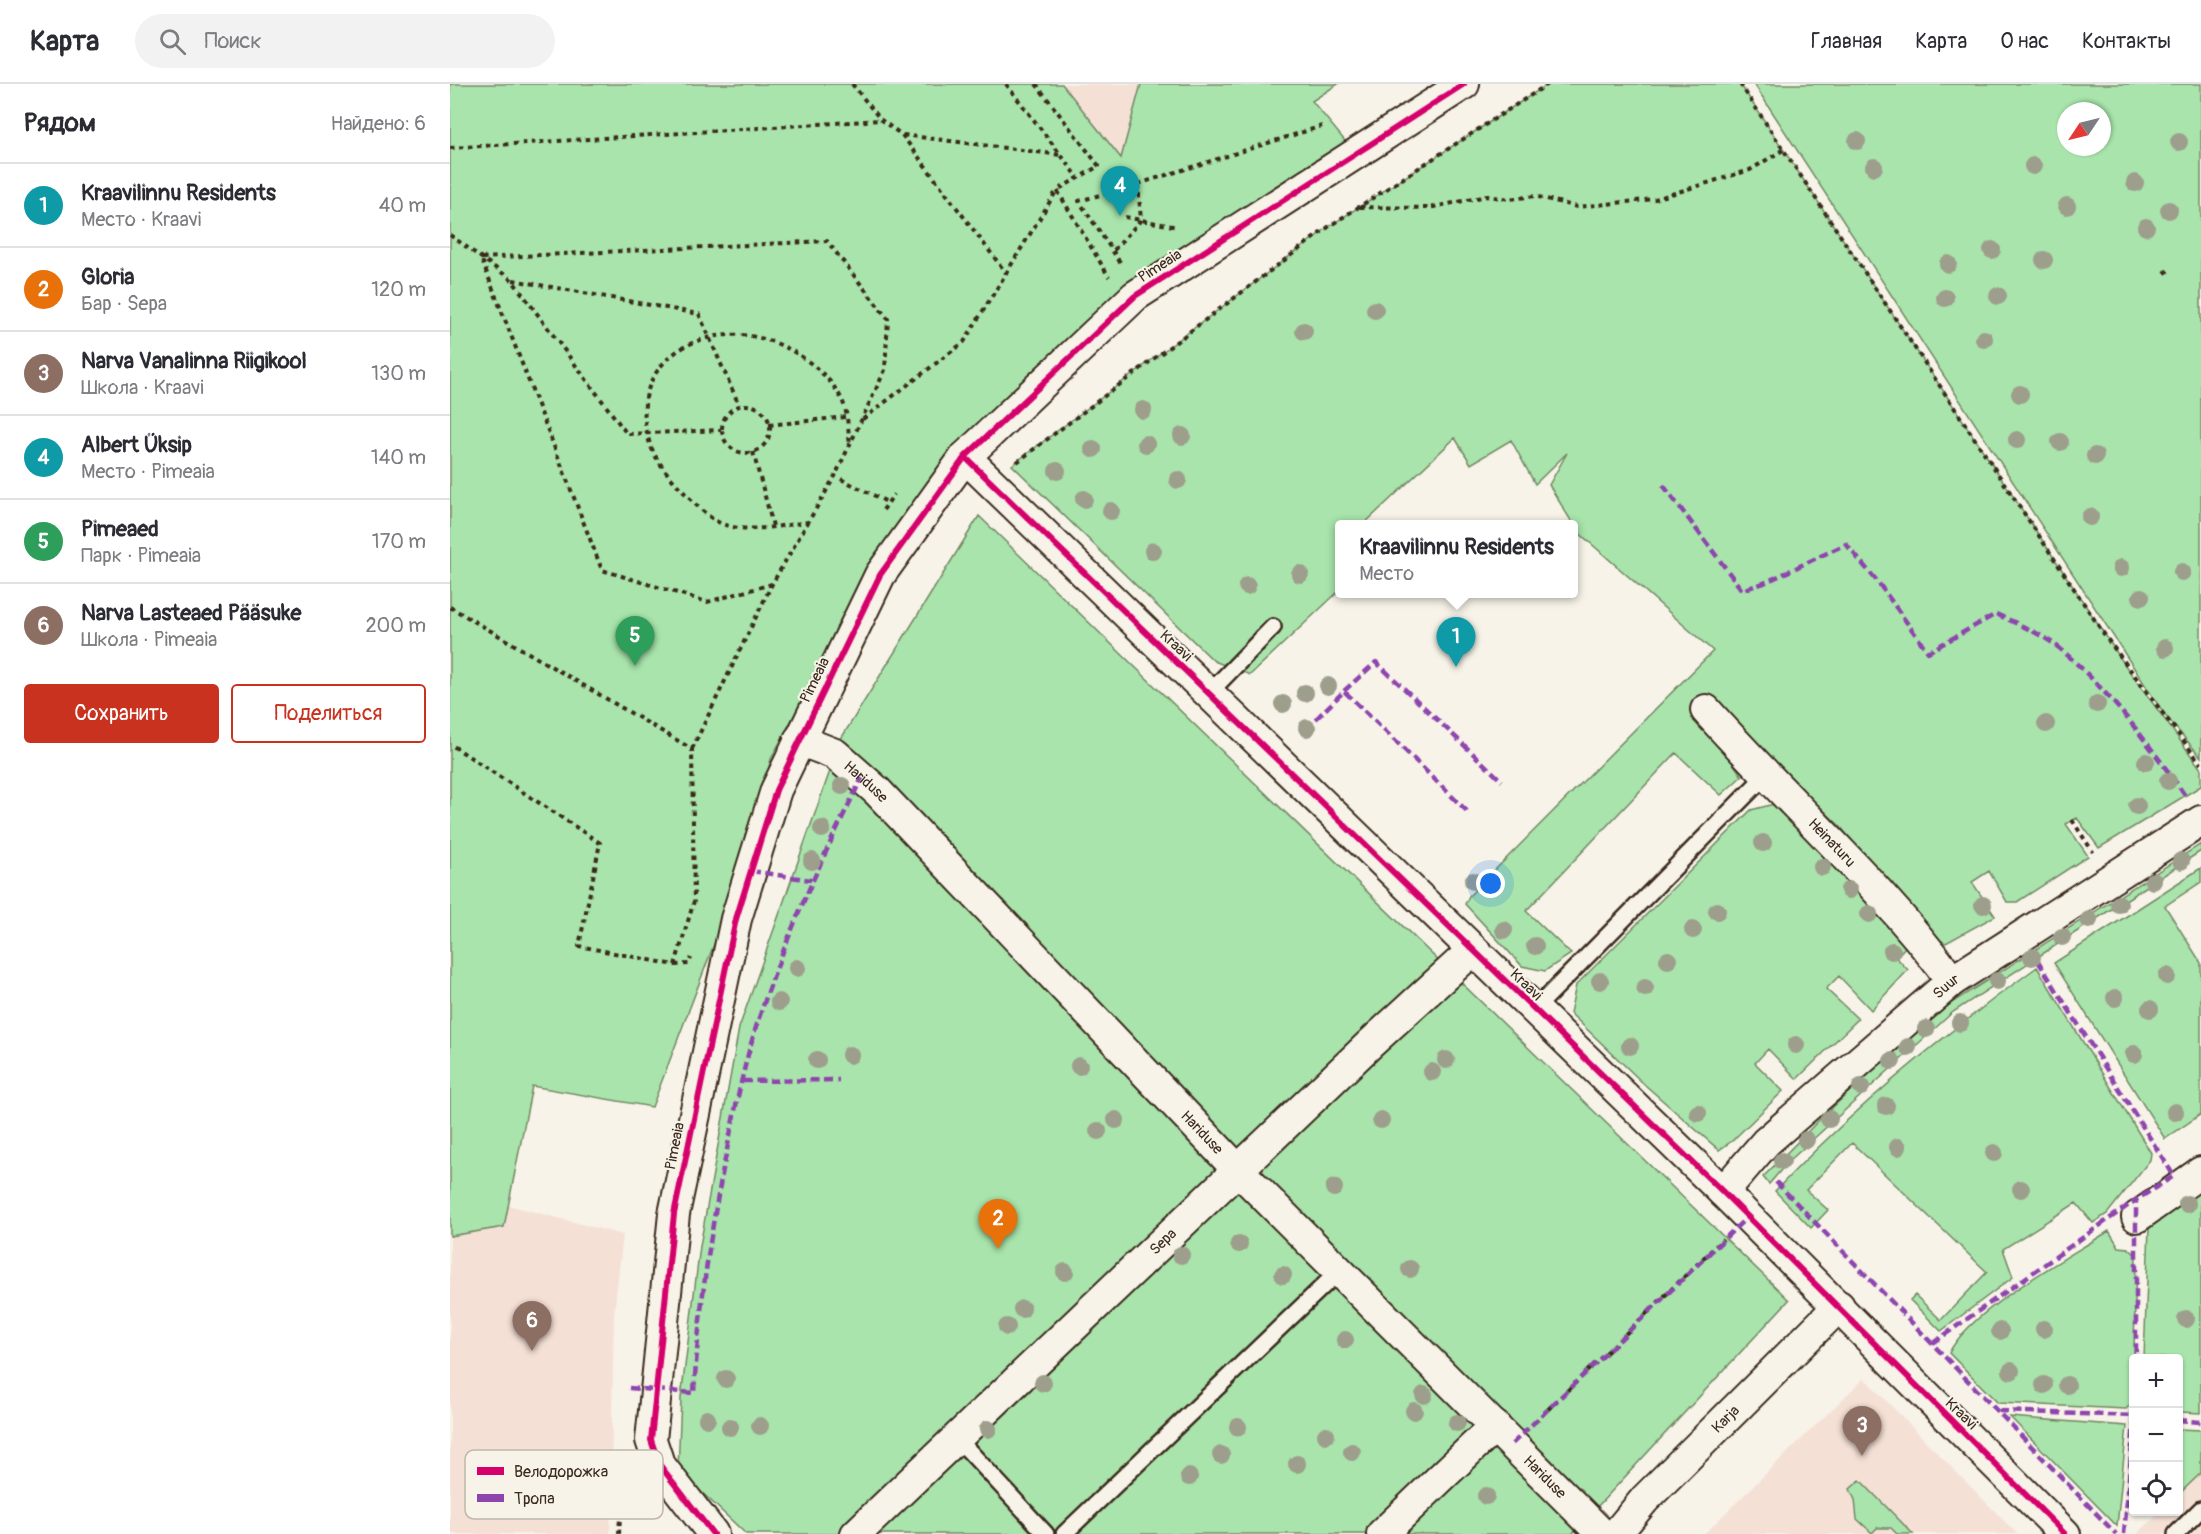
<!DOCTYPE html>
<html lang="ru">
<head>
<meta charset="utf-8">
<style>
  body { margin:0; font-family:Pangolin,sans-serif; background:#f2f2f3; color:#2b2b33 }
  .controls { position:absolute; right:18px; bottom:18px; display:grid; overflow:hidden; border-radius:6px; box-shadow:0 2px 4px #0004 }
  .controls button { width:54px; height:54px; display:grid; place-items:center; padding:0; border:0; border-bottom:2px solid #e1e1e2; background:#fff; color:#2b2b33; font:30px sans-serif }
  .compass { position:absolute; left:1607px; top:18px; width:54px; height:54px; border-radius:50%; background:#fff; box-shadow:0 2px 4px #0004; rotate:235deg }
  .you { position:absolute; left:1041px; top:800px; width:21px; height:21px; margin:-15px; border:4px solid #fff; border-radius:50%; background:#1a73e8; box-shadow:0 0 0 9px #1a73e833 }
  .badge { display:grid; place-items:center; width:39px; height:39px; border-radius:50%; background:#c8321e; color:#fff; font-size:20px; font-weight:700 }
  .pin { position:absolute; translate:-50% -50px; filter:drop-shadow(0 2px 3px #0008) }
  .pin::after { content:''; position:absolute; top:32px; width:21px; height:18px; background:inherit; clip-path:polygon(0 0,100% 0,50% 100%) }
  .popup { position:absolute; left:885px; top:436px; width:243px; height:78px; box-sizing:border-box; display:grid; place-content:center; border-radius:6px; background:#fff; filter:drop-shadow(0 2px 4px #0005); font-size:20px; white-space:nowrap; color:#7c7c81 }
  .popup b { font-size:22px; color:#2b2b33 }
  .popup::after { content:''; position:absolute; left:50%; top:100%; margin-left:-12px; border:12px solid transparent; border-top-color:#fff }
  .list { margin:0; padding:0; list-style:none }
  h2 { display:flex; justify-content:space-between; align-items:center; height:78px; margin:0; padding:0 24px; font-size:26px }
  h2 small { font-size:20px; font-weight:400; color:#7c7c81 }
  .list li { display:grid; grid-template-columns:39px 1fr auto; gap:18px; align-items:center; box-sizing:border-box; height:84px; padding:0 24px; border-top:2px solid #e1e1e2 }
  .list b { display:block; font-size:22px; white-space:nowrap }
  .list p { margin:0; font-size:20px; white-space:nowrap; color:#7c7c81 }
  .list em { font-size:20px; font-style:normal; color:#7c7c81 }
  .actions { display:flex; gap:12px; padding:18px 24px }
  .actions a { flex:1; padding:14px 0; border:2px solid #c8321e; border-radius:6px; text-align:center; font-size:21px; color:#c8321e }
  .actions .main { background:#c8321e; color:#fff }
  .icon { flex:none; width:33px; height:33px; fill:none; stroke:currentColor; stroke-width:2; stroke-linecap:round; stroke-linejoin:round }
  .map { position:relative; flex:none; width:1751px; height:1450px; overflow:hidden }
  header { display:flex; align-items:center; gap:36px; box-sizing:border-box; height:84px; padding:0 30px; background:#fff; border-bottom:2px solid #e1e1e2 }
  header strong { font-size:28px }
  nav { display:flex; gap:33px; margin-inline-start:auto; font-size:21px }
  .search { width:420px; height:54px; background:#f2f2f3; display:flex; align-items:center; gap:15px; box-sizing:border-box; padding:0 21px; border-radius:33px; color:#7c7c81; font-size:22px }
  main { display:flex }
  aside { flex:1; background:#fff }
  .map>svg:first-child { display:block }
  .built { fill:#f5e0d6 }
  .green { fill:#a8e4ab; stroke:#728764; stroke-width:1.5; fill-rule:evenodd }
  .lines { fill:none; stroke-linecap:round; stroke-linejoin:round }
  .service-casing { stroke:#3b2a1e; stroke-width:20 }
  .minor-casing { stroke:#3b2a1e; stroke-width:34 }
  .path { stroke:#3b2a1e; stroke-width:4; stroke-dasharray:4.5 4.5; stroke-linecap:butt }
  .service { stroke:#f7f3e8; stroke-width:15 }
  .minor { stroke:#f7f3e8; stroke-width:30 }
  .quiet { stroke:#8e44ad; stroke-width:4.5; stroke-dasharray:9 4.5; stroke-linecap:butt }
  .cycleway-casing { stroke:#f7f3e8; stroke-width:10 }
  .cycleway { stroke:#d6006c; stroke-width:6 }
  .tree { fill:#9e9e8c }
  .labels { text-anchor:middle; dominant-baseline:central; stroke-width:4.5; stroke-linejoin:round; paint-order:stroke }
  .street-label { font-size:15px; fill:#3b2a1e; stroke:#f7f3e8 }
  .key { fill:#f7f3e8; stroke:#bfb7ab; stroke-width:1.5 }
  .key-label { font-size:16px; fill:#3b2a1e }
</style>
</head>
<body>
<header>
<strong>Карта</strong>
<div class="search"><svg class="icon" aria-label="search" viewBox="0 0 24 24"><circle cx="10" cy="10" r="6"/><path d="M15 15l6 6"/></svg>Поиск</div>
<nav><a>Главная</a><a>Карта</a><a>О нас</a><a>Контакты</a></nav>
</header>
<main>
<aside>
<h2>Рядом<small>Найдено: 6</small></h2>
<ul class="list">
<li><span class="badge" style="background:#0f9aa8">1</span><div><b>Kraavilinnu Residents</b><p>Место · Kraavi</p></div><em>40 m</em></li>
<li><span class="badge" style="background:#e8710a">2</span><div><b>Gloria</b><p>Бар · Sepa</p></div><em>120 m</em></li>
<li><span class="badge" style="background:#8d6e63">3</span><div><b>Narva Vanalinna Riigikool</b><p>Школа · Kraavi</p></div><em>130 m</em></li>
<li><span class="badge" style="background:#0f9aa8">4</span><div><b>Albert Üksip</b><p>Место · Pimeaia</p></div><em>140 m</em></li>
<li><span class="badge" style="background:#2e9e5b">5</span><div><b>Pimeaed</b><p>Парк · Pimeaia</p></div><em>170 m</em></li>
<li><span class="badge" style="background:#8d6e63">6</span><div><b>Narva Lasteaed Pääsuke</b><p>Школа · Pimeaia</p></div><em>200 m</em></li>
</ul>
<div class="actions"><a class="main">Сохранить</a><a>Поделиться</a></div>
</aside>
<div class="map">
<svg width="1751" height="1450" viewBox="0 0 1751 1450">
  <rect width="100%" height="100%" fill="#f7f3e8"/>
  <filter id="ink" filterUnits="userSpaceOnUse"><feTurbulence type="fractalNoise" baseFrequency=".0167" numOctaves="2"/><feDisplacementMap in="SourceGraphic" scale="12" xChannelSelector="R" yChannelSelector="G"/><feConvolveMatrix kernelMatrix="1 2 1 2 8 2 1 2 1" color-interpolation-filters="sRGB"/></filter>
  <g filter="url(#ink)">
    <path class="built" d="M612,0H691L671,74Z
      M58,1121L173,1151L164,1229L160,1450H0V1152L54,1143Z
      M1414,1294L1567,1450H1254Z
      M1751,1389V1450H1687L1711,1428H1728L1729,1410Z"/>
    <path class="green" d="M0,0H612L671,74L691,0H888L862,17L900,63L680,205L420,489L321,675L295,779L202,1023L82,1002L54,1143L0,1152Z
      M1098,0H1290L1677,584L1751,685V702L1649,764L1627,734L1616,740L1638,772L1567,818H1557L1539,787L1522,798L1545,832L1496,859L1484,854L1389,741L1262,622L1250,631L1292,692L1271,711L1226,669L1076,827L1121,870L1095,887L1072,882L1015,820L1019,812L1263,567L1128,448L1099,401L1117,369L1085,400L1061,356L1021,380L1005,354L914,440H889V507L800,591L764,577L562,381L881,141Z
      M1304,0H1751V673L1714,630ZM1616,27H1652V63H1616Z
      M529,432L1339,1216L1122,1450H296L228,1386L231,1314L250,1162L289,944L392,653Z
      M1324,720L1347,736L1457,861L1446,873L1458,886L1421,926L1389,892L1376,905L1408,935L1347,995L1318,965L1305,979L1333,1007L1282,1057L1269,1066L1195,1001L1120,929L1126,901L1301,726Z
      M1751,760V767L1503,928L1338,1078L1319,1100L1313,1093L1370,1035L1481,932Z
      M1751,784V798L1715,822L1751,879V1030L1715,1055L1604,879Z
      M1587,883L1701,1069L1700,1076L1657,1130L1643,1139L1626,1119L1553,1165L1563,1193L1491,1247L1460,1216L1465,1211L1491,1236L1537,1188L1402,1059L1356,1106L1378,1126L1361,1144L1325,1107C1404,1024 1494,950 1587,883Z
      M1751,1106V1329L1729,1328L1728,1274H1694L1699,1143Z
      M1659,1147L1669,1163L1678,1164L1686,1171L1683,1318L1676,1325L1548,1319L1499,1269C1520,1226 1617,1174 1659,1147Z
      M1560,1333L1677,1342L1667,1442Z
      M1728,1345L1751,1346V1389L1729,1410Z
      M1410,1396L1463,1450H1447L1441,1444H1427L1422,1449L1407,1435L1405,1416L1400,1405Z"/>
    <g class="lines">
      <g class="service-casing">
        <path id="service" d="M759,609L823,543
          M1084,926L1315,692
          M507,1354L596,1450
          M614,1450L889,1187
          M1726,1450L1751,1425"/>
      </g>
      <g class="minor-casing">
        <g id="minor">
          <path d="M515,373L1273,1108L1615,1450"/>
          <path id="s1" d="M1256,626C1337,717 1429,798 1502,897"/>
          <path id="s2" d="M349,656L385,670L427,707L788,1086L1152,1450"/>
          <path id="s3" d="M1273,1108L1316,1058L1502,897L1751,737"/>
          <path d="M1687,1133L1751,1088"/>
          <path d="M263,1450L209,1380L201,1356L224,1130L286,835L326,706L430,491L515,373L685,212L1014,0"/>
          <path id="s4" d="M406,1450L920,960L1023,866"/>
          <path d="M932,1450L1045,1342"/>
          <path id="s5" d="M1166,1450L1195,1415L1389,1222"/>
        </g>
      </g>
      <path class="path" d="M402,0L431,36L452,51L556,189
        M556,0L628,93
        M586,0L649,82L607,106L659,193
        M1290,0L1658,556L1751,680
        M453,51L611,71
        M0,64L431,36
        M688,100L872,42
        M910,123L979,124L1037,112L1060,115L1085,112L1127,123L1205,115L1300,86L1333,66
        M675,133L728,143
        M0,151L62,196L177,350L271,346
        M664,166L691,136L688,100L629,117L672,181
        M1715,186L1720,192
        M63,196L249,230L289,321
        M272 345a24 24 0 1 1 48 0a24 24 0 1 1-48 0Z
        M413,335L514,258L607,106
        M319,341L395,333
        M303,368L323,442
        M567,378L881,141L1098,0
        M433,426L444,410
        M359,438C332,441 294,451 268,438C255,431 241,416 231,405C219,392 206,377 200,360C172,276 258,230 328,260C352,270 380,291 392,316C398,328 398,347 400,361
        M322,500L257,518L152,486L31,174L377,157L438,235L435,286L385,392
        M0,523L242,665L244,817L225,881L129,862L150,759L0,660
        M242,665L322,500L385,392L437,418
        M1622,736L1643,768
        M225,881L239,880L241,874
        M1085,1338L1273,1155
        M169,1450L173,1382"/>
      <use href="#service" class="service"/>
      <use href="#minor" class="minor"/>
      <path class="quiet" d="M1213,401L1292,506L1314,499L1396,460L1427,497L1478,568L1546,530C1570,541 1595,551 1614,568C1662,611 1700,661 1736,713
        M894,607L926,578L1052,697
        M866,635L894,607L1019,729
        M301,787L361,796
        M1588,877L1724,1092L1686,1116
        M292,997L389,996
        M1326,1098L1666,1450
        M1483,1259L1686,1116V1274
        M179,1304L244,1309C249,1223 261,1141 279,1056C287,1016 295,976 308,937C336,852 372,773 412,694
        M1549,1327L1684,1332
        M1728,1336L1751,1338
        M1062,1360L1297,1133
        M1674,1450L1684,1339"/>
      <g class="cycleway-casing">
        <path id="cycleway" d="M515,373L1273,1108L1615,1450
          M263,1450L209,1380L201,1356L224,1130L286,835L326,706L430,491L515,373L685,212L1014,0"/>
      </g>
      <use href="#cycleway" class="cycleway"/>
    </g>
    <g class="tree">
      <circle cx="1407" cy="57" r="9"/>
      <circle cx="1729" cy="58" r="9"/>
      <circle cx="1583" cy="82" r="9"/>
      <circle cx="1424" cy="83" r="9"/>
      <circle cx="1685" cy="99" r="9"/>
      <circle cx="1617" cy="122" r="9"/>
      <circle cx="1719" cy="126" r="9"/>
      <circle cx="1696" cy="143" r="9"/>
      <circle cx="1542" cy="166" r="9"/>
      <circle cx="1594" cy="176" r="9"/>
      <circle cx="1498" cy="180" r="9"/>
      <circle cx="1548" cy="212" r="9"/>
      <circle cx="1495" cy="214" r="9"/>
      <circle cx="925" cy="226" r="9"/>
      <circle cx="854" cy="247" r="9"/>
      <circle cx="1534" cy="255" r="9"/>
      <circle cx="1570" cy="310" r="9"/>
      <circle cx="693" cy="326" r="9"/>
      <circle cx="732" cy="352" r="9"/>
      <circle cx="1567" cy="356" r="9"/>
      <circle cx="1610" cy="358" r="9"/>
      <circle cx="696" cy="360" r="9"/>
      <circle cx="643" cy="365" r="9"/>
      <circle cx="1645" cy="372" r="9"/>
      <circle cx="607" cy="387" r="9"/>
      <circle cx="728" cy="396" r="9"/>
      <circle cx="634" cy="415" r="9"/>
      <circle cx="661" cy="427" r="9"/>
      <circle cx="1640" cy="433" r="9"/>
      <circle cx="703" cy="467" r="9"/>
      <circle cx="1671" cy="484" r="9"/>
      <circle cx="1732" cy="488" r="9"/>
      <circle cx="850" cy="490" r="9"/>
      <circle cx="797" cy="502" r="9"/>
      <circle cx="1691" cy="513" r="9"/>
      <circle cx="1715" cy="564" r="9"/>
      <circle cx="878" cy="602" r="9"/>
      <circle cx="855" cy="609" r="9"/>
      <circle cx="833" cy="620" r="9"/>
      <circle cx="1647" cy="620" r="9"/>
      <circle cx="1596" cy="640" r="9"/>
      <circle cx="857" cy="644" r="9"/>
      <circle cx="1696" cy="678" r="9"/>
      <circle cx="1718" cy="697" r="9"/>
      <circle cx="392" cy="702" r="9"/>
      <circle cx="1687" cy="722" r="9"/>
      <circle cx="372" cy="745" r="9"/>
      <circle cx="1313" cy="759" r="9"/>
      <circle cx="362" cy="777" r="9"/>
      <circle cx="1731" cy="777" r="9"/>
      <circle cx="1372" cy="783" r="9"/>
      <circle cx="1023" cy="797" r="9"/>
      <circle cx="1703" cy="797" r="9"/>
      <circle cx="1399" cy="806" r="9"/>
      <circle cx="1669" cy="820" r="9"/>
      <circle cx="1533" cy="821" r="9"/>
      <circle cx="1267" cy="827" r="9"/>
      <circle cx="1419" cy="830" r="9"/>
      <circle cx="1639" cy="836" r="9"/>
      <circle cx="1054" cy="846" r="9"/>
      <circle cx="1243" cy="846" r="9"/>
      <circle cx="1612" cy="853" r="9"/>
      <circle cx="1085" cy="862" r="9"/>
      <circle cx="1442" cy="867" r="9"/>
      <circle cx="1582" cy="873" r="9"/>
      <circle cx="1218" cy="876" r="9"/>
      <circle cx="347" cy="884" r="9"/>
      <circle cx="1717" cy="892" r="9"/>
      <circle cx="1150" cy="897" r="9"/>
      <circle cx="1547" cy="897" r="9"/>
      <circle cx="1195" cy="904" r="9"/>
      <circle cx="1665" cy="914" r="9"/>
      <circle cx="329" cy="918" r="9"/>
      <circle cx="1700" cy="925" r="9"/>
      <circle cx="1510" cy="939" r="9"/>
      <circle cx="1476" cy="945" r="9"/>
      <circle cx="1346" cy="961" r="9"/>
      <circle cx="1180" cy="962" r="9"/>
      <circle cx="1458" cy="963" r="9"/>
      <circle cx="1684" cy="970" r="9"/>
      <circle cx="400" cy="971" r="9"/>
      <circle cx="367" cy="976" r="9"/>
      <circle cx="996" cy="976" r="9"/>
      <circle cx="1442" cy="977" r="9"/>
      <circle cx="629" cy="982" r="9"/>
      <circle cx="982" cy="988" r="9"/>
      <circle cx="1411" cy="1003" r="9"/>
      <circle cx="1436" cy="1022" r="9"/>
      <circle cx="1725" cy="1028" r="9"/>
      <circle cx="1248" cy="1029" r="9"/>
      <circle cx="1379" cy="1035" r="9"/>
      <circle cx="666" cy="1036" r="9"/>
      <circle cx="931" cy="1036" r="9"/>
      <circle cx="648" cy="1047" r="9"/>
      <circle cx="1356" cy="1056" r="9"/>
      <circle cx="1448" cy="1063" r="9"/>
      <circle cx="1544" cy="1069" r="9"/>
      <circle cx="1332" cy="1077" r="9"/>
      <circle cx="884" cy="1104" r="9"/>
      <circle cx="1571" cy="1105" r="9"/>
      <circle cx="1737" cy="1120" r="9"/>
      <circle cx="789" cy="1160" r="9"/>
      <circle cx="731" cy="1171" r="9"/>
      <circle cx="960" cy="1185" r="9"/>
      <circle cx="615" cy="1188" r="9"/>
      <circle cx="833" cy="1191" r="9"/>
      <circle cx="572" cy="1225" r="9"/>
      <circle cx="1736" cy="1235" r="9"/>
      <circle cx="557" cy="1243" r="9"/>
      <circle cx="1594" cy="1245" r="9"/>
      <circle cx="1550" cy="1247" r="9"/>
      <circle cx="895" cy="1256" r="9"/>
      <circle cx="1561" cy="1287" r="9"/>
      <circle cx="276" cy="1295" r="9"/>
      <circle cx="593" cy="1299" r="9"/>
      <circle cx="1594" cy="1301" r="9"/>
      <circle cx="1617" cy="1301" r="9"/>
      <circle cx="974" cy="1311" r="9"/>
      <circle cx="964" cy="1327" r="9"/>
      <circle cx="257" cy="1335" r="9"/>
      <circle cx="1007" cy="1339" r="9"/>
      <circle cx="310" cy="1342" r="9"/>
      <circle cx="280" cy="1343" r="9"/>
      <circle cx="788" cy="1343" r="9"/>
      <circle cx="538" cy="1345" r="9"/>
      <circle cx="876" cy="1351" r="9"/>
      <circle cx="902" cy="1368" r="9"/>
      <circle cx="771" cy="1371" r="9"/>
      <circle cx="847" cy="1380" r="9"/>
      <circle cx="739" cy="1393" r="9"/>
      <circle cx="1036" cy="1412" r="9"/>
    </g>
  </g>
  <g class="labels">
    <g class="street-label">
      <text transform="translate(710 182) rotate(-33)">Pimeaia</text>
      <text transform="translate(726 562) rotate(43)">Kraavi</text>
      <text transform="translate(365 596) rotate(-64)">Pimeaia</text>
      <text stroke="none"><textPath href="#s2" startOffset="80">Hariduse</textPath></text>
      <text stroke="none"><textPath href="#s1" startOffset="183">Heinaturu</textPath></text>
      <text transform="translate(1076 901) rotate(44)">Kraavi</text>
      <text stroke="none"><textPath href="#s3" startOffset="304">Suur</textPath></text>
      <text stroke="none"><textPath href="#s2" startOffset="566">Hariduse</textPath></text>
      <text transform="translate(225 1062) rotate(-79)">Pimeaia</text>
      <text stroke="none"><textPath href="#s4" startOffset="424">Sepa</textPath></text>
      <text transform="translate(1511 1330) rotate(44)">Kraavi</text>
      <text stroke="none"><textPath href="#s5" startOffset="159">Karja</textPath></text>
      <text stroke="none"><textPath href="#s2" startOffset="1052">Hariduse</textPath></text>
    </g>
  </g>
  <rect x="15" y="1366" width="198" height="69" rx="9" class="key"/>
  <rect x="27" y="1383" width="27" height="8" fill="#d6006c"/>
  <rect x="27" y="1410" width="27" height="8" fill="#8e44ad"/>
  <g class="key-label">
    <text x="64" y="1393">Велодорожка</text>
    <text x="64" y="1420">Тропа</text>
  </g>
</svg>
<div class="controls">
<button>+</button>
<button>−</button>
<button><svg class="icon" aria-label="locate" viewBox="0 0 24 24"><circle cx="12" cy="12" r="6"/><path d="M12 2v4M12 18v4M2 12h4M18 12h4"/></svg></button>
</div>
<svg class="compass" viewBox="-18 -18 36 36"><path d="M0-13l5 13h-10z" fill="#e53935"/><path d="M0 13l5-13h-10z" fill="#7c7c81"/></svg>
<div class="you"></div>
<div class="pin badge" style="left:1006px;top:583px;background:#0f9aa8">1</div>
<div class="popup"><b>Kraavilinnu Residents</b>Место</div>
<div class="pin badge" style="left:548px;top:1165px;background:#e8710a">2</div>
<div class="pin badge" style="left:1412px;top:1372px;background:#8d6e63">3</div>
<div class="pin badge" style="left:670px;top:132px;background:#0f9aa8">4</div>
<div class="pin badge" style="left:185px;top:582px;background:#2e9e5b">5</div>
<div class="pin badge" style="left:82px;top:1267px;background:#8d6e63">6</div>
</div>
</main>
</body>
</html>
